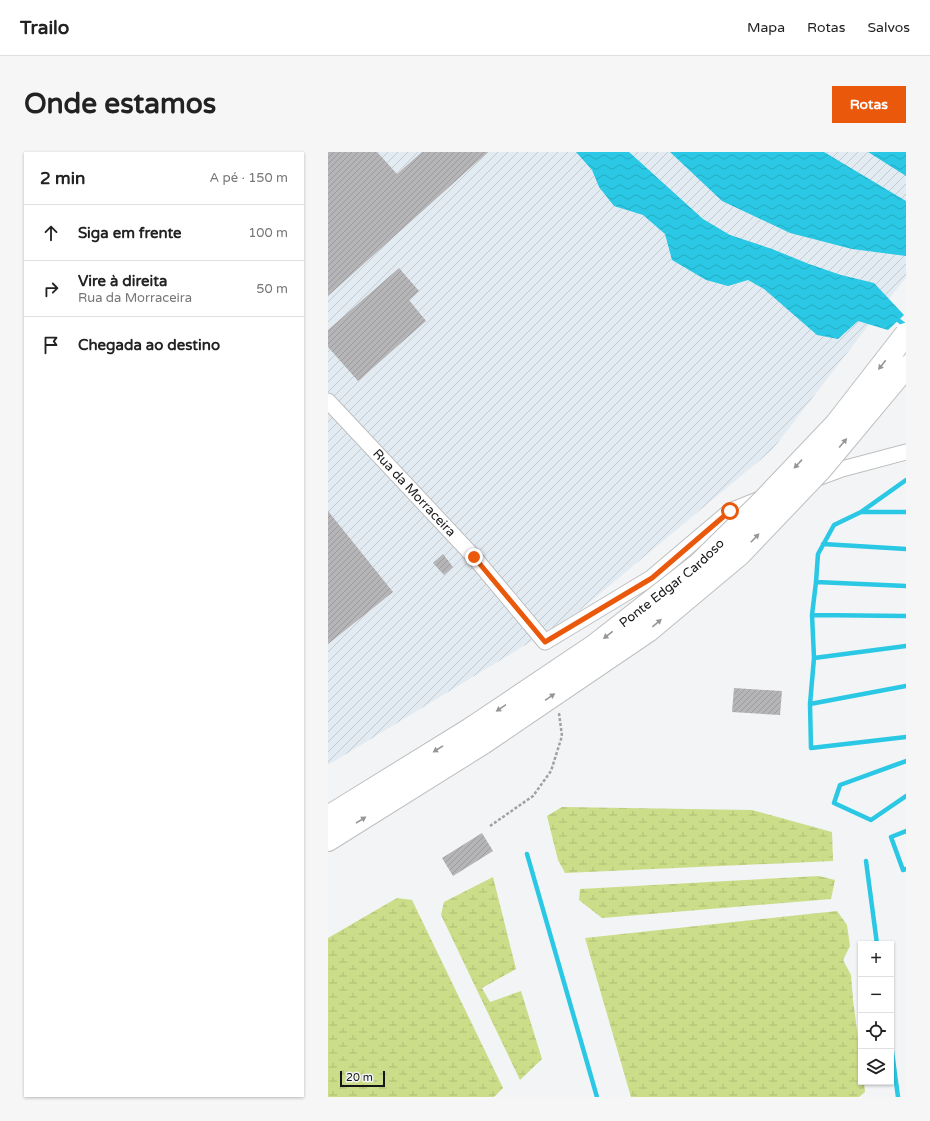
<!DOCTYPE html>
<html lang="pt">
<head>
<meta charset="utf-8">
<style>
  body { margin:0; font-family:"Varela Round",sans-serif; background:#f6f6f6; color:#222 }
  .controls { position:absolute; right:12px; bottom:12px; display:grid; overflow:hidden; border-radius:0px; box-shadow:0 1px 3px #0004 }
  .controls button { width:36px; height:36px; display:grid; place-items:center; padding:0; border:0; border-bottom:1px solid #e0e0e0; background:#fff; color:#222; font:20px sans-serif }
  .scale { position:absolute; left:12px; bottom:10px; width:45px; box-sizing:border-box; padding-left:4px; border:2px solid #161617; border-top:0; font-size:11px; line-height:14px; white-space:nowrap; color:#161617; -webkit-text-stroke:3px #f2f4f5; paint-order:stroke }
  .stop { position:absolute; width:12px; height:12px; margin:-9px; border:3px solid #ea580c; border-radius:50%; background:#fff }
  .stop.end { background:#ea580c; border-color:#fff; box-shadow:0 1px 4px #0008 }
  .list { margin:0; padding:0; list-style:none }
  h2 { display:flex; justify-content:space-between; align-items:center; height:52px; margin:0; padding:0 16px; font-size:17px }
  h2 small { font-size:13px; font-weight:400; color:#767676 }
  .list li { display:grid; grid-template-columns:26px 1fr auto; gap:12px; align-items:center; box-sizing:border-box; height:56px; padding:0 16px; border-top:1px solid #e0e0e0 }
  .list b { display:block; font-size:15px; white-space:nowrap }
  .list p { margin:0; font-size:13px; white-space:nowrap; color:#767676 }
  .list em { font-size:13px; font-style:normal; color:#767676 }
  .icon { flex:none; width:22px; height:22px; fill:none; stroke:currentColor; stroke-width:2; stroke-linecap:round; stroke-linejoin:round }
  .map { position:relative; flex:none; width:578px; height:945px; overflow:hidden; border-radius:0px }
  header { display:flex; align-items:center; gap:24px; box-sizing:border-box; height:56px; padding:0 20px; background:#fff; border-bottom:1px solid #e0e0e0 }
  header strong { font-size:19px }
  nav { display:flex; gap:22px; margin-inline-start:auto; font-size:14px }
  .intro { display:flex; align-items:center; justify-content:space-between; box-sizing:border-box; height:96px; padding:0 24px }
  h1 { margin:0; font-size:28px }
  .button { padding:10px 18px; border-radius:0px; background:#ea580c; color:#fff; font-size:14px; font-weight:700 }
  main { display:flex; gap:24px; padding:0 24px }
  aside { flex:1; background:#fff; border-radius:0px; box-shadow:0 1px 3px #0004 }
  .map>svg:first-child { display:block }
  .industrial { fill:url(#industrial-furrows) }
  .wetland { fill:url(#wetland-marsh) }
  .water { fill:url(#water-waves) }
  .lines { fill:none; stroke-linecap:round; stroke-linejoin:round }
  .stream { stroke:#2ac8e4; stroke-width:4.5 }
  .building { fill:url(#building-hatch) }
  .minor-casing { stroke:#bdbfc0; stroke-width:17 }
  .primary-casing { stroke:#bdbfc0; stroke-width:24 }
  .path { stroke:#a0a1a2; stroke-width:2.5; stroke-dasharray:3 2; stroke-linecap:butt }
  .minor { stroke:#fff; stroke-width:15 }
  .primary { stroke:#fff; stroke-width:22 }
  .primary-bridge-casing { stroke:#bdbfc0; stroke-width:24; stroke-linecap:butt }
  .primary-bridge { stroke:#fff; stroke-width:22 }
  .oneway { fill:#969697 }
  .route { stroke:#ea580c; stroke-width:5 }
  .labels { text-anchor:middle; dominant-baseline:central; stroke-width:4; stroke-linejoin:round; paint-order:stroke }
  .street-label { font-size:13px; fill:#161617; stroke:#f2f4f5 }
</style>
</head>
<body>
<header>
<strong>Trailo</strong>
<nav><a>Mapa</a><a>Rotas</a><a>Salvos</a></nav>
</header>
<div class="intro"><h1>Onde estamos</h1><a class="button">Rotas</a></div>
<main>
<aside>
<h2>2 min<small>A pé · 150 m</small></h2>
<ul class="list">
<li><svg class="icon" aria-label="ahead" viewBox="0 0 24 24"><path d="M12 20V5M6 11l6-6 6 6"/></svg><div><b>Siga em frente</b></div><em>100 m</em></li>
<li><svg class="icon" aria-label="right" viewBox="0 0 24 24"><path d="M7 20v-9h11M14 6l5 5-5 5"/></svg><div><b>Vire à direita</b><p>Rua da Morraceira</p></div><em>50 m</em></li>
<li><svg class="icon" aria-label="arrive" viewBox="0 0 24 24"><path d="M6 21V4h12l-3 4 3 4H6"/></svg><div><b>Chegada ao destino</b></div></li>
</ul>
</aside>
<div class="map">
<svg width="578" height="945" viewBox="0 0 578 945">
  <defs>
    <pattern id="industrial-furrows" width="10" height="10" patternUnits="userSpaceOnUse"><rect width="10" height="10" fill="#e3ebf2"/><path d="M-1 1l2-2M0 10L10 0M9 11l2-2" fill="none" stroke="#c2c9cf"/></pattern>
    <pattern id="wetland-marsh" width="20" height="14" patternUnits="userSpaceOnUse"><rect width="20" height="14" fill="#cbdd88"/><path d="M1 5h8M5 5V1M11 12h8M15 12V8" fill="none" stroke="#aebd75"/></pattern>
    <pattern id="water-waves" width="16" height="10" patternUnits="userSpaceOnUse"><rect width="16" height="10" fill="#2ac8e4"/><path d="M0 5q4-4 8 0t8 0" fill="none" stroke="#25abc3"/></pattern>
    <pattern id="building-hatch" width="6" height="6" patternUnits="userSpaceOnUse"><rect width="6" height="6" fill="#b5b4b6"/><path d="M-1 1l2-2M0 6l6-6M5 7l2-2" fill="none" stroke="#9b9a9c"/></pattern>
  </defs>
  <rect width="100%" height="100%" fill="#f2f4f5"/>
  <path class="industrial" d="M0,0H578V125L444,298L245,464L0,613Z"/>
  <path class="wetland" d="M234,655L424,658L504,680L505,709L237,721L230,708L219,664Z
    M491,724L507,728L503,747L274,766L251,748L252,737Z
    M165,725L188,817L154,836L162,850L193,839L214,907L192,928L113,763L116,750Z
    M69,746L84,748L175,936L166,945H0V786Z
    M509,759L519,773L522,794L515,808L523,823L525,848L533,908V930H536L537,940L531,945H303L257,786Z"/>
  <path class="water" d="M248,0H301L375,67L402,83L444,97L481,112L513,123L546,131L576,163L560,178L530,169L510,187L489,183L436,137L420,128L400,134L378,128L344,108L337,82L315,63L286,54L271,35L264,18Z
    M342,0H496L578,49V104L524,97L462,81L394,49Z
    M540,0H578V24Z"/>
  <g class="lines">
    <path class="stream" d="M570,168L578,174
      M578,328L533,360H578
      M533,360L506,373L490,402L488,430L578,434
      M495,392L578,397
      M488,430L484,463L486,506L578,494
      M484,463L578,464
      M486,506L482,552L483,596L578,585
      M482,552L578,534
      M578,609L512,633L506,651L543,668L578,644
      M578,679L563,685L575,718L578,717
      M199,702L269,945
      M538,709L549,792
      M563,892L570,945"/>
  </g>
  <path class="building" d="M0,0H49L69,22L94,0H160L0,144Z
    M71,116L91,139L81,148L98,169L30,229L0,195V178Z
    M0,359L65,440L0,492Z
    M115,402L125,415L116,423L105,411Z
    M406,536L454,539L452,563L404,560Z
    M154,681L165,699L125,724L114,706Z"/>
  <g class="lines">
    <g class="minor-casing">
      <g id="minor">
        <path id="s1" d="M0,249L146,405L217,490L323,426L402,359L432,347"/>
        <path d="M487,327L514,317L578,300"/>
      </g>
    </g>
    <g class="primary-casing">
      <path id="primary" d="M0,665L144,576
        M0,688L155,591"/>
    </g>
    <path class="path" d="M162,674L205,644L223,619L234,584L231,561"/>
    <use href="#minor" class="minor"/>
    <use href="#primary" class="primary"/>
    <g class="primary-bridge-casing">
      <g id="primary-bridge">
        <path id="s2" d="M144,576L266,494L370,413L435,349L508,272L578,182"/>
        <path d="M155,591L320,479L412,402L493,317L578,215"/>
      </g>
    </g>
    <use href="#primary-bridge" class="primary-bridge"/>
  </g>
  <defs><path id="oneway-solid" d="M-6-.8H1V-3.2L6.5 0L1 3.2V.8H-6Z"/></defs>
  <g class="oneway">
    <use href="#oneway-solid" transform="translate(554 213) rotate(128)"/>
    <use href="#oneway-solid" transform="translate(515 291) rotate(-50)"/>
    <use href="#oneway-solid" transform="translate(470 312) rotate(133)"/>
    <use href="#oneway-solid" transform="translate(427 386) rotate(-46)"/>
    <use href="#oneway-solid" transform="translate(329 471) rotate(-40)"/>
    <use href="#oneway-solid" transform="translate(280 483) rotate(142)"/>
    <use href="#oneway-solid" transform="translate(222 545) rotate(-34)"/>
    <use href="#oneway-solid" transform="translate(173 556) rotate(146)"/>
    <use href="#oneway-solid" transform="translate(110 597) rotate(148)"/>
    <use href="#oneway-solid" transform="translate(33 668) rotate(-32)"/>
  </g>
  <g class="lines">
    <path class="route" d="M146,405L217,490L324,426L402,359"/>
  </g>
  <g class="labels">
    <g class="street-label">
      <text stroke="none"><textPath href="#s1" startOffset="126">Rua da Morraceira</textPath></text>
      <text stroke="none"><textPath href="#s2" startOffset="247">Ponte Edgar Cardoso</textPath></text>
    </g>
  </g>
</svg>
<div class="controls">
<button>+</button>
<button>−</button>
<button><svg class="icon" aria-label="locate" viewBox="0 0 24 24"><circle cx="12" cy="12" r="6"/><path d="M12 2v4M12 18v4M2 12h4M18 12h4"/></svg></button>
<button><svg class="icon" aria-label="layers" viewBox="0 0 24 24"><path d="M12 4l9 5-9 5-9-5zM3 14l9 5 9-5"/></svg></button>
</div>
<div class="scale">20 m</div>
<div class="stop" style="left:402px;top:359px"></div>
<div class="stop end" style="left:146px;top:405px"></div>
</div>
</main>
</body>
</html>
